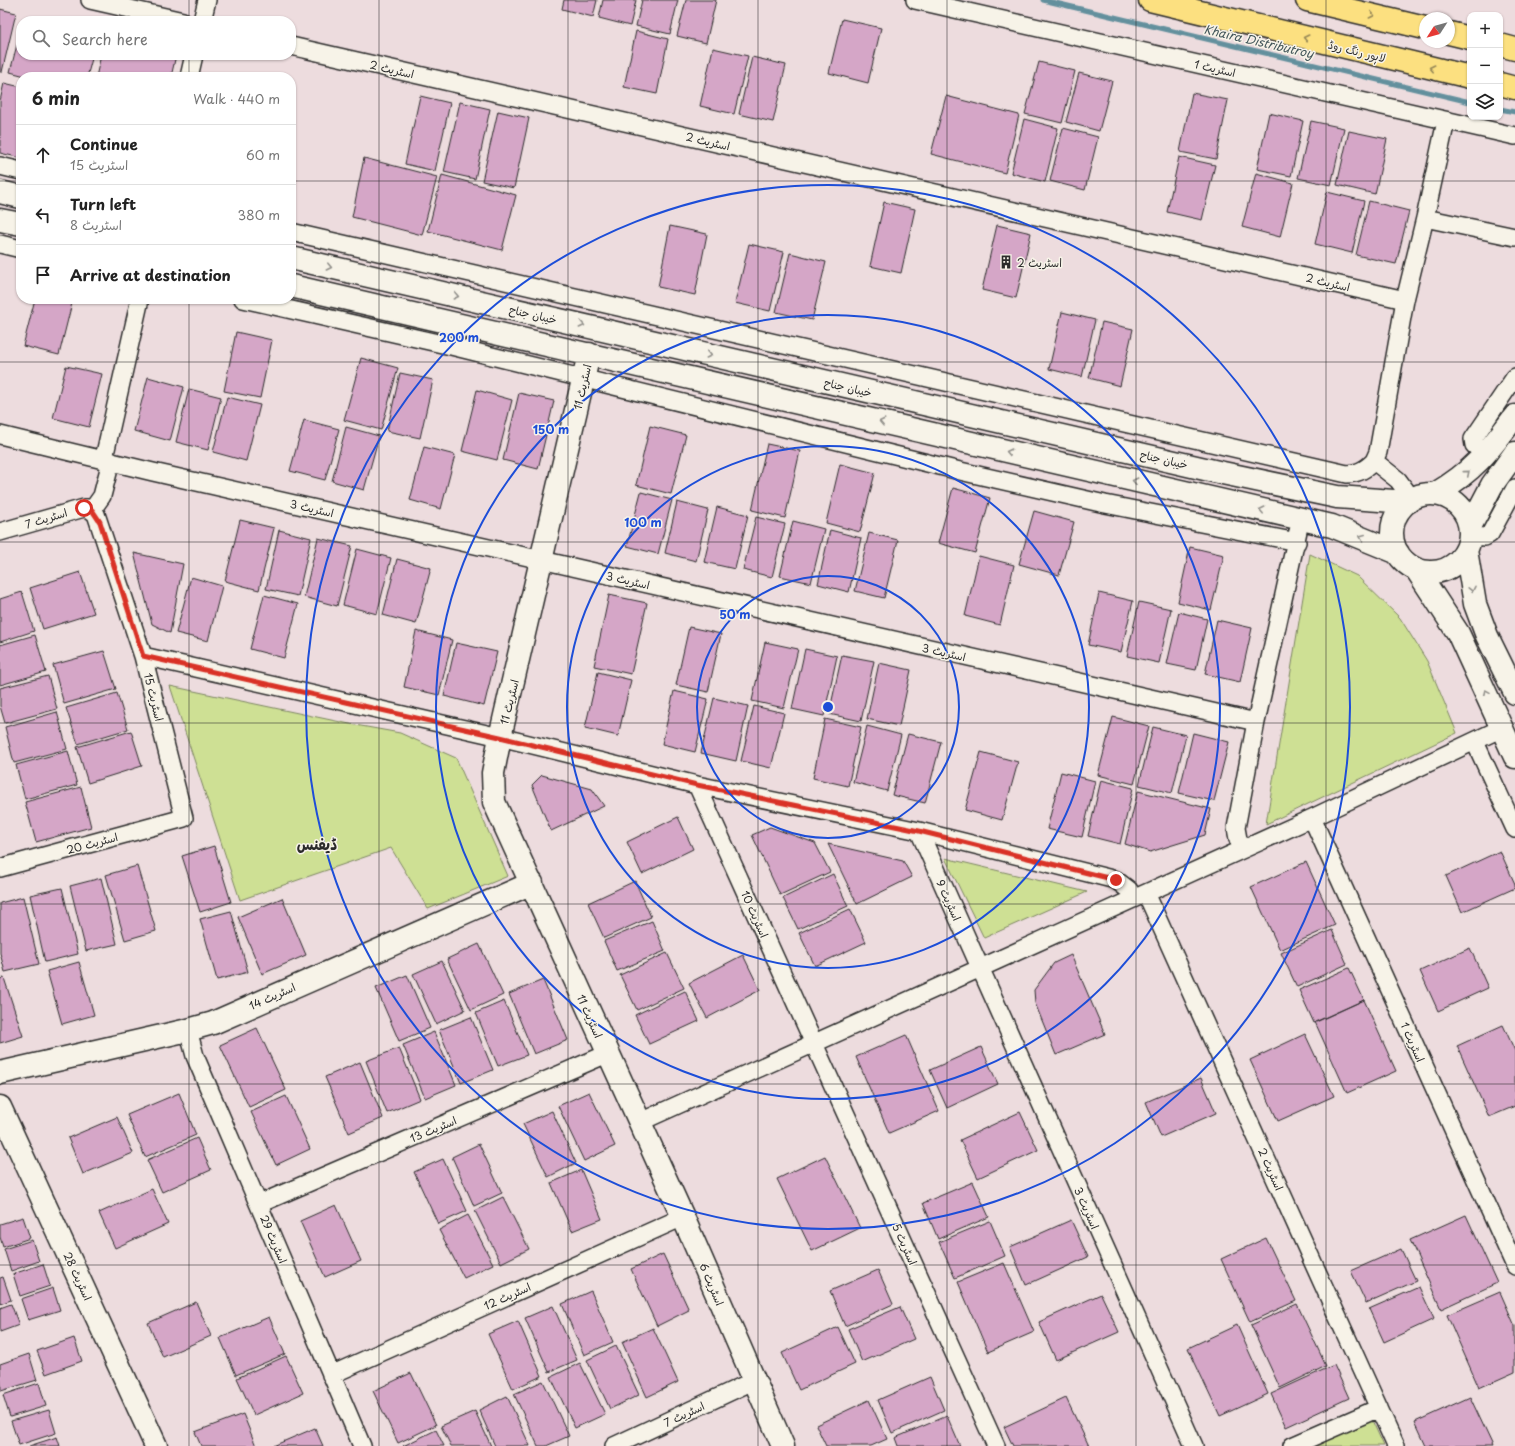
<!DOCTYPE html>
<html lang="en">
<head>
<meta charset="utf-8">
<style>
  body { margin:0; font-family:"Playpen Sans","Playpen Sans Arabic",sans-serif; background:#f6f6f6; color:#222 }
  .controls { position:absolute; right:12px; top:12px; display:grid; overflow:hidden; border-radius:8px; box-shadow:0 1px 3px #0004 }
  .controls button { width:36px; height:36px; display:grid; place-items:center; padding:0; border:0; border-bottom:1px solid #e0e0e0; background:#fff; color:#222; font:20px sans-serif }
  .compass { position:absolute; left:1419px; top:12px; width:36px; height:36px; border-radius:50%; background:#fff; box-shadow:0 1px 3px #0004; rotate:234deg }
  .stop { position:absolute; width:12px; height:12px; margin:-9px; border:3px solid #d93025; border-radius:50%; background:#fff }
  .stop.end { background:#d93025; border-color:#fff; box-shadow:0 1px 4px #0008 }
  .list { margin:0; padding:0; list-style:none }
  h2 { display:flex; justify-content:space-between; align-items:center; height:52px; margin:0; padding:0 16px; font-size:17px }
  h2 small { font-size:13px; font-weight:400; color:#767676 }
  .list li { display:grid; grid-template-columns:26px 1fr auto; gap:12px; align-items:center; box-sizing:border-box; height:60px; padding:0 16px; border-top:1px solid #e0e0e0 }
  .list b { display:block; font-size:15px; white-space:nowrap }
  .list p { margin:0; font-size:13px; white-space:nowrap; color:#767676 }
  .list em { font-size:13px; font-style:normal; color:#767676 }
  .icon { flex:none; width:22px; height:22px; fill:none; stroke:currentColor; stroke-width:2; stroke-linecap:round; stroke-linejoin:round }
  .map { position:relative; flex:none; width:1515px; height:1446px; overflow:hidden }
  .search { position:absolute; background:#fff; box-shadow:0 1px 3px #0004; left:16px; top:16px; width:280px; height:44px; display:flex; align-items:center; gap:10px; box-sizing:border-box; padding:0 14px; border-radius:16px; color:#767676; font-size:15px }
  .panel { position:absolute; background:#fff; box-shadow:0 1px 3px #0004; left:16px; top:72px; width:280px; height:232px; border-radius:16px }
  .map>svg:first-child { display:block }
  .green { fill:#cee094; stroke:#7c8660 }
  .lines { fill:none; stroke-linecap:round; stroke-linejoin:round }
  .stream { stroke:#63909d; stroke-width:5 }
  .building { fill:#d5a6c7; stroke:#2b2b2b }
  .street-casing { stroke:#2b2b2b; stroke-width:20 }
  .secondary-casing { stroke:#2b2b2b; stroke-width:25 }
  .highway-casing { stroke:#2b2b2b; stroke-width:25 }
  .street { stroke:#f7f3e8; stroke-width:17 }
  .secondary { stroke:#f7f3e8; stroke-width:22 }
  .highway { stroke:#fce080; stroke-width:22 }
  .oneway { stroke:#948656 }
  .oneway2 { stroke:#918f8a }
  .route { stroke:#d93025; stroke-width:5 }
  .grid { fill:none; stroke:#2b2b2b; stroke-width:1; stroke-opacity:0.55 }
  .ring { fill:none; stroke:#1d4ed8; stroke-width:2 }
  .labels { text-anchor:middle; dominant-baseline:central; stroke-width:3; stroke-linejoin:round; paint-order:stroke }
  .street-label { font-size:11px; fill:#2b2b2b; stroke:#f7f3e8 }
  .poi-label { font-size:11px; fill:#2b2b2b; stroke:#f7f3e8; text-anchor:start }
  .water-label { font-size:12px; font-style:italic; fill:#42555a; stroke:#f7f3e8 }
  .district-label { font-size:15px; font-weight:bold; fill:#2b2b2b; stroke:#f7f3e8 }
  .centre { fill:#1d4ed8; stroke:#f7f3e8; stroke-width:2 }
  .ring-label { font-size:12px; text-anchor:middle; font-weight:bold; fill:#1d4ed8; stroke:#f7f3e8; stroke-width:3; stroke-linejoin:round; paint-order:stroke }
</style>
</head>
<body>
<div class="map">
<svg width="1515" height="1446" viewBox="0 0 1515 1446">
  <rect width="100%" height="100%" fill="#eddcde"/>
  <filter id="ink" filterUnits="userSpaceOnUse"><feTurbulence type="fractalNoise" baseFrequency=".025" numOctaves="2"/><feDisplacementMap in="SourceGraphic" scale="8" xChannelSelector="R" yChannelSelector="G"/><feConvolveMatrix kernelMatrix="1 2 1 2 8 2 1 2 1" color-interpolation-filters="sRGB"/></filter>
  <g filter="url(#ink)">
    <path class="green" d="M1310,554L1357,576L1400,618L1427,661L1457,733L1266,824Z
      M170,686L350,724L400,733L456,758L508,876L428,909L391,848L240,900Z
      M945,858L1087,892L984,938Z
      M1370,1416L1384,1446H1304Z"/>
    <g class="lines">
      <path class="stream" d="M1043,0L1470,102
        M1500,109L1515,112"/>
    </g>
    <path class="building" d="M564,0H597L593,17L562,9Z
      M603,0H636L630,26L599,18Z
      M642,0H678L670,34L636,26Z
      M686,0H716L706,43L677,36Z
      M0,9L16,13L2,72H0Z
      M842,19L881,28L868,83L829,73Z
      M21,29V55H93L87,77H29L10,72Z
      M636,31L668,39L657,94L624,87Z
      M713,48L748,56L734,114L700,106Z
      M101,55H176L171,77H96Z
      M752,57L786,65L773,122L739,114Z
      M1039,62L1075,71L1062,123L1025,114Z
      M1079,73L1112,81L1099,131L1066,122Z
      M4,83L21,87V158L0,153V101Z
      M1192,93L1228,100L1216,159L1180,152Z
      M420,96L450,103L435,171L405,164Z
      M946,96L1019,115L1005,173L931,154Z
      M460,102L490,109L475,179L444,172Z
      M498,111L529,118L514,188L482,181Z
      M1269,113L1303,121L1291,176L1257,169Z
      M1024,119L1058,128L1045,182L1011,173Z
      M1311,121L1344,128L1331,185L1298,178Z
      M1063,128L1098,137L1085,190L1050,181Z
      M1349,131L1387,139L1375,194L1337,185Z
      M1179,157L1215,165L1202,220L1167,212Z
      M364,158L437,177L422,235L352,217Z
      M1256,173L1293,183L1280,237L1242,227Z
      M442,175L516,195L502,250L428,231Z
      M1327,192L1364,201L1352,253L1315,244Z
      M1369,201L1409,211L1396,264L1356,255Z
      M884,202L915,209L901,273L870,266Z
      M997,225L1031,233L1016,298L982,290Z
      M670,226L707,234L695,295L658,287Z
      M749,244L784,252L770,311L735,303Z
      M790,253L826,262L812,320L776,312Z
      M35,299H73L59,355L23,346Z
      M1062,312L1095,320L1082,377L1049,369Z
      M1102,322L1133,329L1120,386L1089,378Z
      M236,332L272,340L260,398L224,391Z
      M361,358L398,368L381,430L344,420Z
      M66,366L102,374L89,427L53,418Z
      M400,373L433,380L420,438L387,431Z
      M148,377L184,387L170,441L134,431Z
      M189,389L221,397L208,450L176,442Z
      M477,390L512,400L497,460L462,451Z
      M519,393L554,401L538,469L503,460Z
      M227,397L260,405L246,461L213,452Z
      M304,420L339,429L325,480L290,471Z
      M650,426L686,435L671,494L636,485Z
      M346,427L379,436L364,490L332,481Z
      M767,444L800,451L785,518L752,510Z
      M424,447L455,455L441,509L410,500Z
      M840,464L875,473L860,532L826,523Z
      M953,488L990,498L975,553L938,543Z
      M641,492L672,500L658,554L627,546Z
      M677,502L708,510L696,561L665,553Z
      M717,507L748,515L735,569L704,562Z
      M1034,511L1074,522L1059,575L1019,564Z
      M756,517L785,524L772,577L743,570Z
      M240,520L274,528L259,590L225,581Z
      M793,521L824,529L811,583L780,576Z
      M279,530L311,538L298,596L266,589Z
      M830,530L861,538L849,592L818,584Z
      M869,533L898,540L884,598L855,591Z
      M318,538L352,546L337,606L304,597Z
      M1190,547L1224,555L1211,610L1178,602Z
      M357,549L391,558L377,614L343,605Z
      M134,553L183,564L170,633L152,624Z
      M979,556L1014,565L1000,625L965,616Z
      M397,559L431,568L416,624L383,615Z
      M80,572L94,613L43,629L30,588Z
      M191,577L222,586L208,641L176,633Z
      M22,592L34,631L0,642V599Z
      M1099,593L1133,601L1121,652L1088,645Z
      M264,595L298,604L284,658L250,649Z
      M609,595L647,603L631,674L594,666Z
      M1139,602L1171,609L1159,663L1127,656Z
      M1179,612L1207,619L1196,670L1167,664Z
      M1217,620L1252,628L1240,682L1205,674Z
      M689,627L721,634L708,692L676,685Z
      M416,631L452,640L439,695L404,687Z
      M35,635L46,672L0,685V645Z
      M765,642L798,649L784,708L752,701Z
      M456,643L497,652L484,706L444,696Z
      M805,649L837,656L824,716L792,709Z
      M104,651L116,689L64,704L53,665Z
      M842,655L874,661L861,721L829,714Z
      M879,663L911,670L899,726L867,719Z
      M598,672L631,680L618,736L585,728Z
      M48,676L57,709L5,723L0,706V688Z
      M674,691L708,699L695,752L662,744Z
      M117,693L128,729L78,744L66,708Z
      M714,698L748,706L736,761L701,753Z
      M754,706L784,713L771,768L741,761Z
      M57,712L67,749L14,763L5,727Z
      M1113,717L1149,726L1134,784L1098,775Z
      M825,719L861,727L848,786L813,778Z
      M867,726L901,735L887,791L853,782Z
      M1153,727L1186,735L1172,793L1139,785Z
      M131,731L142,766L88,783L77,747Z
      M1193,733L1229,742L1214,801L1179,793Z
      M908,734L941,742L925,803L892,795Z
      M68,751L77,785L25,799L16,765Z
      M981,752L1018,762L1002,820L965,810Z
      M1061,772L1095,781L1082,837L1047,829Z
      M542,775L592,789L604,806L551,831L532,785Z
      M1101,780L1133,788L1120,844L1088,836Z
      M81,787L91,827L36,842L25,802Z
      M1138,791L1211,809L1205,835L1150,852L1125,844Z
      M678,817L693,849L642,874L627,842Z
      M770,827L815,843L830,872L780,895L752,835Z
      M828,844L903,861L912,877L857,904Z
      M214,846L231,902L200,912L182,856Z
      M1500,851L1515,884V888L1462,912L1446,876Z
      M1306,862L1335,925L1280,950L1251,887Z
      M137,866L156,931L125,940L106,875Z
      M833,874L848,906L798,929L783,898Z
      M101,878L117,944L86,951L70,886Z
      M635,881L651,917L604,938L588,903Z
      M62,888L78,954L45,962L30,895Z
      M23,897L39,964L5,972L0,953V903Z
      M282,898L306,955L262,974L238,917Z
      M850,909L866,942L815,966L799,933Z
      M231,911L248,972L217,980L200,919Z
      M652,921L665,951L617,971L604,941Z
      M1332,930L1347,964L1297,987L1281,953Z
      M479,944L503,995L471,1010L447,959Z
      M1470,948L1488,988L1438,1011L1420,971Z
      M667,953L684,988L637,1010L620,975Z
      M743,955L760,990L707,1018L689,983Z
      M1071,955L1105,1034L1056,1055L1035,1003L1034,990L1054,963Z
      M442,961L465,1010L436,1024L413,974Z
      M79,962L94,1015L62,1024L47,971Z
      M1349,968L1364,1000L1314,1023L1299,990Z
      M407,975L430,1028L399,1041L376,988Z
      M4,978L23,1036L0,1043V979Z
      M543,980L568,1040L534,1054L509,994Z
      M685,991L699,1021L649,1044L635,1015Z
      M1364,1000L1396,1071L1347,1093L1315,1022Z
      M504,1001L527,1055L498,1066L476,1013Z
      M471,1017L493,1070L461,1083L439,1030Z
      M1503,1025L1515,1051V1106L1489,1117L1457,1046Z
      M257,1028L286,1090L249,1107L220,1045Z
      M434,1032L456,1085L425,1098L403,1045Z
      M1305,1034L1334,1096L1278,1121L1250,1060Z
      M906,1035L939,1111L889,1133L856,1057Z
      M981,1047L998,1084L947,1108L930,1070Z
      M399,1048L420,1099L387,1113L366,1061Z
      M360,1062L383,1118L349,1133L325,1077Z
      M1201,1078L1216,1113L1161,1137L1146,1102Z
      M589,1092L615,1146L584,1161L558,1106Z
      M179,1093L196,1135L145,1157L127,1115Z
      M286,1096L310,1149L276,1165L251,1112Z
      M552,1111L576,1163L548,1177L523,1124Z
      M1020,1112L1038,1150L978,1178L960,1140Z
      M117,1117L133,1153L83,1174L68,1138Z
      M197,1138L211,1170L162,1192L147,1160Z
      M479,1144L502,1193L474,1206L452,1157Z
      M825,1156L860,1228L812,1251L777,1179Z
      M443,1159L467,1211L438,1224L414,1172Z
      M581,1170L602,1219L572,1231L551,1183Z
      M973,1182L989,1217L938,1239L923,1203Z
      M152,1189L168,1224L115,1248L99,1213Z
      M503,1197L529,1249L501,1263L475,1211Z
      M336,1205L361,1261L325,1277L300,1221Z
      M468,1215L493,1264L464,1278L439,1230Z
      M1466,1215L1497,1283L1441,1309L1410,1240Z
      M23,1217L30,1238L3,1247L0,1237V1224Z
      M1071,1220L1088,1257L1026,1285L1010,1247Z
      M990,1221L1005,1256L955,1278L939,1242Z
      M1266,1238L1296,1301L1250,1322L1221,1259Z
      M32,1240L39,1261L11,1271L4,1249Z
      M1401,1249L1416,1281L1366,1303L1351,1271Z
      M663,1254L689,1310L657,1326L631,1269Z
      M1004,1263L1034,1332L988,1352L958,1282Z
      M43,1264L50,1286L20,1296L13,1274Z
      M878,1270L893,1304L845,1326L830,1291Z
      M3,1277L11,1300L0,1304V1278Z
      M1419,1287L1434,1319L1384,1342L1369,1309Z
      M53,1288L60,1310L28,1320L21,1299Z
      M591,1291L613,1342L584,1355L562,1304Z
      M1500,1292L1515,1326V1372L1479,1388L1447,1315Z
      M1101,1294L1119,1332L1056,1360L1039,1322Z
      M196,1302L211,1336L163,1357L148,1323Z
      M11,1304L19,1325L0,1332V1308Z
      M1297,1304L1326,1366L1280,1388L1251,1325Z
      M553,1306L577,1360L549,1372L525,1318Z
      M900,1307L914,1339L862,1362L848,1329Z
      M269,1317L285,1354L236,1375L220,1338Z
      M518,1321L542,1376L513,1389L488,1334Z
      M1237,1325L1268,1394L1220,1416L1188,1348Z
      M838,1327L855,1364L799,1390L782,1353Z
      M653,1328L678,1382L647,1397L622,1342Z
      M74,1338L82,1361L46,1374L37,1351Z
      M616,1346L639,1395L610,1409L587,1360Z
      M29,1354L37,1380L1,1391L0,1364Z
      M286,1356L303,1393L254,1415L237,1378Z
      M580,1363L605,1414L575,1428L551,1377Z
      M1334,1365L1349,1398L1286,1427L1271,1394Z
      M411,1373L436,1425L398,1443L373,1391Z
      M930,1377L944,1410L892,1433L878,1400Z
      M543,1381L569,1436L546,1446H538L514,1394Z
      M39,1383L46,1406L10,1417L3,1395Z
      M507,1396L530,1446H495L479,1410Z
      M1470,1397L1493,1446H1426L1415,1422Z
      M1066,1398L1089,1446H1013L1004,1427Z
      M869,1400L887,1439L871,1446H826L816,1425Z
      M49,1410L56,1433L19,1445L11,1421Z
      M475,1411L491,1446H451L441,1426Z
      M243,1414L256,1446H201L195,1432Z
      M947,1416L960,1446H898L895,1438Z
      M315,1428L323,1446H273Z
      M436,1430L444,1446H403Z
      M57,1437L60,1446H29Z"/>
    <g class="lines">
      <g class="street-casing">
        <path id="street" d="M90,0L183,21
          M915,0L1515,136
          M202,21L207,0
          M291,46L1405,300
          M189,77L194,55
          M0,166L21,171
          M1425,218L1515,237
          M291,232L1347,474C1359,473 1365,470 1374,461
          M0,244L21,249
          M243,299L451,346L960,471L1105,504L1297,542
          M0,435L153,472L1256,722
          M1486,455L1474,445L1473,439L1515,377
          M104,458L140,299
          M1412,499L1398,480L1374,461L1378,452L1405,300L1425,218L1446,121
          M92,510L102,496L111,461
          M0,532L84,508H88L96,514L143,656L184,818L0,868
          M1470,536L1485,537L1490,534L1515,488
          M143,656L500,737L697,785L919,831L1116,880L1129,890L1133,898
          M1475,742L1515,829
          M697,785L996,1446
          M1312,818L1515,1266
          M919,831L1194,1446
          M1242,849L1238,839L1236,828L1256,722L1298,531
          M1146,893L1396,1446
          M188,1030L195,1056L362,1446
          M640,1122L1312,818L1502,728
          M259,1204L607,1054
          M331,1375L683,1217
          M614,1446L753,1381
          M1292,1446L1379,1408"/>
      </g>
      <g class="secondary-casing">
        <path id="secondary" d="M0,192L21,197
          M0,220L21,224
          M291,258L1218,472L1337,497L1408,502
          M291,286L1332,526L1398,553
          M589,354L500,737L493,773L494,802L683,1217L783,1446
          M1435,494C1474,471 1488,452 1515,416
          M1392 533a39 39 0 1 1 78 0a39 39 0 1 1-78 0Z
          M1470,527L1492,485L1515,453
          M1466,550L1475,604L1487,636L1515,693
          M1416,569L1458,633L1515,757
          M0,1073L188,1030L213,1023L532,883
          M0,1107L156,1446"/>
      </g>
      <g class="highway-casing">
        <path id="highway" d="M1150,0L1470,77
          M1307,0L1425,28
          M1449,33L1470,38
          M1500,45L1515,49
          M1500,84L1515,88"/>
      </g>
      <use href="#street" class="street"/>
      <use href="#secondary" class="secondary"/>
      <use href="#highway" class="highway"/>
    </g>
    <defs><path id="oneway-chevron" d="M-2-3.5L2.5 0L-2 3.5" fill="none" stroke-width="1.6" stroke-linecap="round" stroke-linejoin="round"/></defs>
    <g class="oneway">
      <use href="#oneway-chevron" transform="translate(1372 15) rotate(13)"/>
      <use href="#oneway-chevron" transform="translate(1306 38) rotate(-166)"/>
      <use href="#oneway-chevron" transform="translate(1432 68) rotate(-167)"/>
    </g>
    <g class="oneway2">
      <use href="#oneway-chevron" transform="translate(329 267) rotate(13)"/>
      <use href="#oneway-chevron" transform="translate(456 296) rotate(13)"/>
      <use href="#oneway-chevron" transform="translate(582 325) rotate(13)"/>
      <use href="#oneway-chevron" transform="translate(709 355) rotate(13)"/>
      <use href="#oneway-chevron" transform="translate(882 422) rotate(-167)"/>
      <use href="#oneway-chevron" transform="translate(1009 452) rotate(-167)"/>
      <use href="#oneway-chevron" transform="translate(1467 473) rotate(-40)"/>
      <use href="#oneway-chevron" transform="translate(1135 481) rotate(-167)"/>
      <use href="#oneway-chevron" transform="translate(1262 510) rotate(-167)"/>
      <use href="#oneway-chevron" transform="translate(1362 537) rotate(-157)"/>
      <use href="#oneway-chevron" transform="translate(1472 589) rotate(78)"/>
      <use href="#oneway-chevron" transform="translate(1486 692) rotate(-114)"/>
    </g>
  </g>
  <g class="lines" filter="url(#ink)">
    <path class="route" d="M84,508L92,510L100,522L143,656L500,737L697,785L919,831L1116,880"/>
  </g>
  <path class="grid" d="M189,0V21M379,0V1446M568,0V1446M758,0V1446M947,0V1446M1136,0V1446M1326,0V1446M189,55V77M0,181H21M291,181H1515M189,299V1446M0,362H1515M0,542H1515M0,723H1515M0,904H1515M0,1084H1515M0,1265H1515"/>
  <g class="ring">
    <circle cx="828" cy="707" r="131"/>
    <circle cx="828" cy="707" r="261"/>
    <circle cx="828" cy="707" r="392"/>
    <circle cx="828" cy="707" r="522"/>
  </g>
  <defs>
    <g id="building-bare" transform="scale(1.08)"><path d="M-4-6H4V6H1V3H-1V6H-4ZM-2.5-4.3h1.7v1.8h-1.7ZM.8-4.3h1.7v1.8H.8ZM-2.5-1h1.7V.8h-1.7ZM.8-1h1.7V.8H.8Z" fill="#2b2b2b" stroke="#f7f3e8" stroke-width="2.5" paint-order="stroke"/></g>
  </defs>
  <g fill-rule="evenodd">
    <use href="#building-bare" x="1006" y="262"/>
  </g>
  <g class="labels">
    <g class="street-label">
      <text transform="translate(1357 51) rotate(14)">لاہور رنگ روڈ</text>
      <text transform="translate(1215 68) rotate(13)">اسٹریٹ 1</text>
      <text transform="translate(392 69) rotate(13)">اسٹریٹ 2</text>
      <text transform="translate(708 141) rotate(13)">اسٹریٹ 2</text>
      <text transform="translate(1328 282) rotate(13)">اسٹریٹ 2</text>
      <text transform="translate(533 314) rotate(13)">خیبان جناح</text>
      <text transform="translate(582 387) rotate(-77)">اسٹریٹ 11</text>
      <text transform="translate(848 387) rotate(13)">خیبان جناح</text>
      <text transform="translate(1164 459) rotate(13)">خیبان جناح</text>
      <text transform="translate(312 508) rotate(13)">اسٹریٹ 3</text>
      <text transform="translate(46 518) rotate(-17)">اسٹریٹ 7</text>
      <text transform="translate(628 580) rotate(13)">اسٹریٹ 3</text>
      <text transform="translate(944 652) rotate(13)">اسٹریٹ 3</text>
      <text transform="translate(154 697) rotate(76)">اسٹریٹ 15</text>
      <text transform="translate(509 702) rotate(-76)">اسٹریٹ 11</text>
      <text transform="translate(92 843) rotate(-15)">اسٹریٹ 20</text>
      <text transform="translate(949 900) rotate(66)">اسٹریٹ 9</text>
      <text transform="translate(755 914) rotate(66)">اسٹریٹ 10</text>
      <text transform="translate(272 996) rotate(-24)">اسٹریٹ 14</text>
      <text transform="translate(590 1016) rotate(66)">اسٹریٹ 11</text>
      <text transform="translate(1413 1042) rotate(66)">اسٹریٹ 1</text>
      <text transform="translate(433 1129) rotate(-23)">اسٹریٹ 13</text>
      <text transform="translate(1271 1169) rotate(66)">اسٹریٹ 2</text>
      <text transform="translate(1087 1208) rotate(66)">اسٹریٹ 3</text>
      <text transform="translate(274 1239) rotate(67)">اسٹریٹ 29</text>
      <text transform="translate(905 1244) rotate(66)">اسٹریٹ 5</text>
      <text transform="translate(78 1276) rotate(65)">اسٹریٹ 28</text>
      <text transform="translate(712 1284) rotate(67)">اسٹریٹ 6</text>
      <text transform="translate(507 1296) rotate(-24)">اسٹریٹ 12</text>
      <text transform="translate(684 1414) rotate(-25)">اسٹریٹ 7</text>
    </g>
    <g class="poi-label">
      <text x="1017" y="262">اسٹریٹ 2</text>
    </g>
    <g class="water-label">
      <text transform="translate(1259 41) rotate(13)">Khaira Distributroy</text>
    </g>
    <g class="district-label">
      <text x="317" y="843">ڈیفنس</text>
    </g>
  </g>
  <circle cx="828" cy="707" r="6" class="centre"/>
  <g class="ring-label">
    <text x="459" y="342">200 m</text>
    <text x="551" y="434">150 m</text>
    <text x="643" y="527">100 m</text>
    <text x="735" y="619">50 m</text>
  </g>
</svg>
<div class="controls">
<button>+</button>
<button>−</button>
<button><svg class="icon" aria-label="layers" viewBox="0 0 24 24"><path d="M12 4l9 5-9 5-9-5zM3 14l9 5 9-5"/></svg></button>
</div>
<svg class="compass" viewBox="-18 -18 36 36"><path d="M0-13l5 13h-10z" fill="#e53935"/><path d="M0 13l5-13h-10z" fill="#767676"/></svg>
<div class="stop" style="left:84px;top:508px"></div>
<div class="stop end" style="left:1116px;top:880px"></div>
<div class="search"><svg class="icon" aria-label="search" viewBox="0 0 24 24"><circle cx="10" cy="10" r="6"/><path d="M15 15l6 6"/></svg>Search here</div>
<section class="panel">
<h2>6 min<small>Walk · 440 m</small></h2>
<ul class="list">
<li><svg class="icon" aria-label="ahead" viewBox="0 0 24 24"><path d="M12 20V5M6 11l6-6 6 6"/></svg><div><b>Continue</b><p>اسٹریٹ 15</p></div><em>60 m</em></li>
<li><svg class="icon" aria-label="left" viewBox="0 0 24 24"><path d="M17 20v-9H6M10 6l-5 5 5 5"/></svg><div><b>Turn left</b><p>اسٹریٹ 8</p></div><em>380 m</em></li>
<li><svg class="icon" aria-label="arrive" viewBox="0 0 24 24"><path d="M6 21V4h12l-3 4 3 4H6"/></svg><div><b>Arrive at destination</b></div></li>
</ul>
</section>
</div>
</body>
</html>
